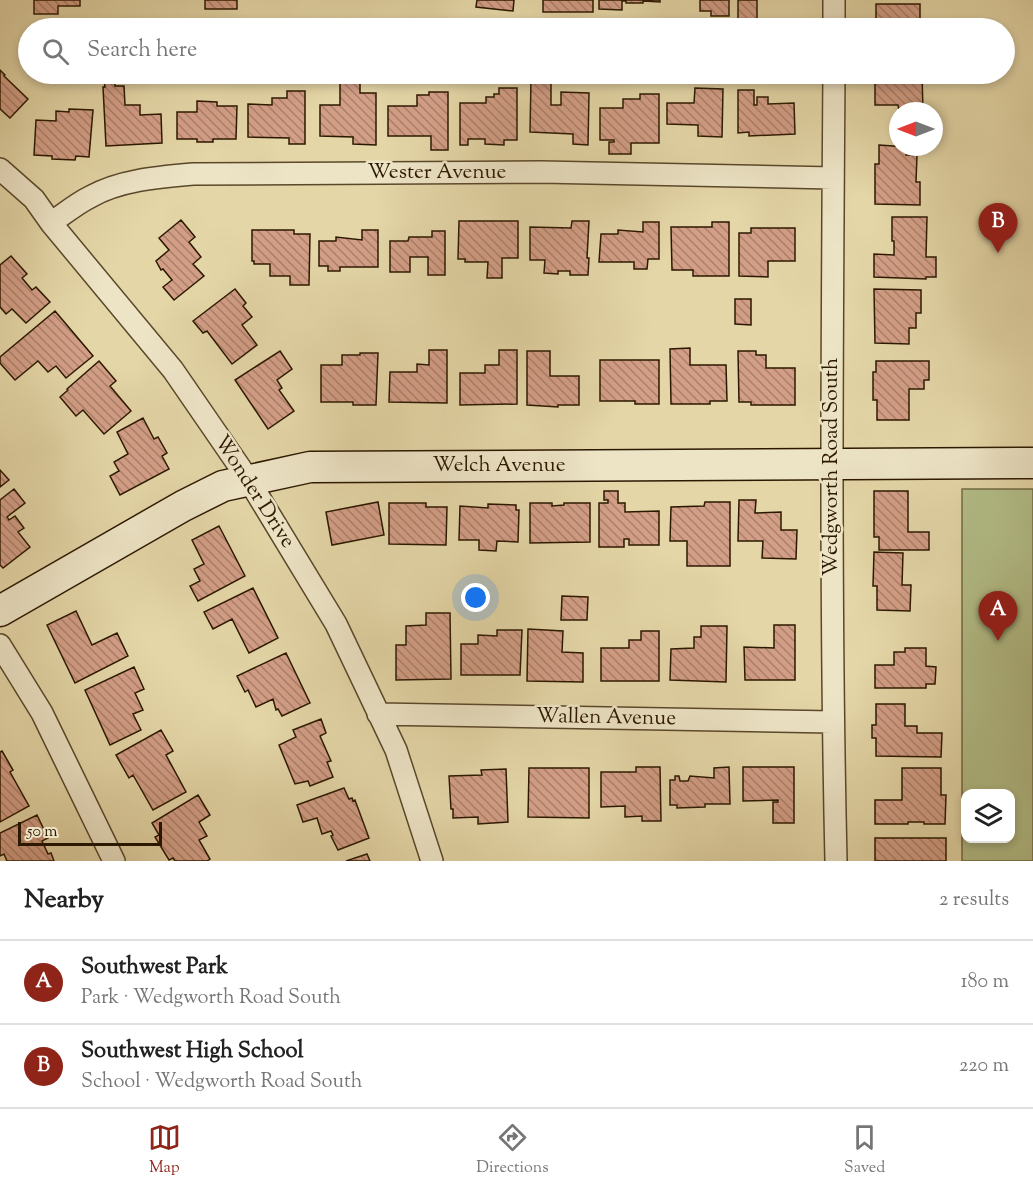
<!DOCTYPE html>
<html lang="en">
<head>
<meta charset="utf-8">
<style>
  body { margin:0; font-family:"Sorts Mill Goudy",serif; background:#f2f2f2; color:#222 }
  .controls { position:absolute; right:18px; bottom:18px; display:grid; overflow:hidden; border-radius:12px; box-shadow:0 3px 9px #0003 }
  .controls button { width:54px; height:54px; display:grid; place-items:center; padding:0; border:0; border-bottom:2px solid #e0e0e0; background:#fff; color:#222; font:30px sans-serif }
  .compass { position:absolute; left:889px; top:102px; width:54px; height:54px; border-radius:50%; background:#fff; box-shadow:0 3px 9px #0003; rotate:270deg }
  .scale { position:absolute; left:18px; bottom:15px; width:144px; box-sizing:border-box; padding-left:6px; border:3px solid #2c1800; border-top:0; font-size:16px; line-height:21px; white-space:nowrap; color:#2c1800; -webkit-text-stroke:4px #ede4c6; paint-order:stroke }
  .you { position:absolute; left:476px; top:598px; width:21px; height:21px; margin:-15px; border:4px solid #fff; border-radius:50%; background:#1a73e8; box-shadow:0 0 0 9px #1a73e833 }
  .badge { display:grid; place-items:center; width:39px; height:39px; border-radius:50%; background:#8f2418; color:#fff; font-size:20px; font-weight:700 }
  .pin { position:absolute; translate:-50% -50px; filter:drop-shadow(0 2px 3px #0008) }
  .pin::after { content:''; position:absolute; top:32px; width:21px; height:18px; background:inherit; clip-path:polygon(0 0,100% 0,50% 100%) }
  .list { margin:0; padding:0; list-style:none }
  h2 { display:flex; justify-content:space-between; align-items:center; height:78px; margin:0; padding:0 24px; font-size:26px }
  h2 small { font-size:20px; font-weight:400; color:#767676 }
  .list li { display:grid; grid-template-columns:39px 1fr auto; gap:18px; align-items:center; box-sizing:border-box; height:84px; padding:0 24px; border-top:2px solid #e0e0e0 }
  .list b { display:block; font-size:22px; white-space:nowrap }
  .list p { margin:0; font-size:20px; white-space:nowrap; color:#767676 }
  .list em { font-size:20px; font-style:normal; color:#767676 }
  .icon { flex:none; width:33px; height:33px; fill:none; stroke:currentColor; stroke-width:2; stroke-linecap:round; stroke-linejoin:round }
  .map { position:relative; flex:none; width:1033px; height:861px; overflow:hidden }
  .search { position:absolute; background:#fff; box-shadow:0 3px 9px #0003; left:18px; right:18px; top:18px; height:66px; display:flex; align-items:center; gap:15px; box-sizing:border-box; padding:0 21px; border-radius:33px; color:#767676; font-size:22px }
  .sheet { height:246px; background:#fff }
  nav { display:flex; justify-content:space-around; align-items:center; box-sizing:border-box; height:84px; border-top:2px solid #e0e0e0; background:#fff; font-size:16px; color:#767676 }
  nav a { display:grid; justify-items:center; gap:3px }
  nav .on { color:#8f2418 }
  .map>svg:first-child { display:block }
  .green { fill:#b3be88; stroke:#706b44; stroke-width:1.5; fill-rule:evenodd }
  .building { fill:url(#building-back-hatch); stroke:#2c1800; stroke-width:1.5 }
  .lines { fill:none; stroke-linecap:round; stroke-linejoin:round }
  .street-casing { stroke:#5a482a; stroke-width:24 }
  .secondary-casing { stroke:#2c1800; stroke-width:33 }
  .street { stroke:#ede4c6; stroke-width:21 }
  .secondary { stroke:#ede4c6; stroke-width:30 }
  .labels { text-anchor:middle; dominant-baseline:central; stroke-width:5; stroke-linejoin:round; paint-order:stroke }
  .street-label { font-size:21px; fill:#2c1800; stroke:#ede4c6 }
</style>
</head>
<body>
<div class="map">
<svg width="1033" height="861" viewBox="0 0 1033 861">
  <defs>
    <pattern id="building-back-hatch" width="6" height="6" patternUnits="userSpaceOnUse" patternTransform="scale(1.5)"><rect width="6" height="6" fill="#d39e86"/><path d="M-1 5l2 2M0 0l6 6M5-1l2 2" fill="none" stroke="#ab806b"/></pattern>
  </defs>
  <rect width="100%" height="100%" fill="#e4d6a7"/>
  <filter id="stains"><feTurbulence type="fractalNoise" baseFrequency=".00333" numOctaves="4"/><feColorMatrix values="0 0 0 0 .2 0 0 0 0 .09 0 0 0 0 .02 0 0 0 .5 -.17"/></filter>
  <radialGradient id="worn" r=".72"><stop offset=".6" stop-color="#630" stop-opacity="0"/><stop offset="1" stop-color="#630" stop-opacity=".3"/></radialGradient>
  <path class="green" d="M962,489H1033V861H962ZM966,794H1010V838H966Z"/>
  <path class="building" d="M34,0H80V6H58V14H34Z
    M205,0H237V9H205Z
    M477,0H514L513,11L476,7Z
    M543,0H593V12H543Z
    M599,0H660V2L643,1V3H626V1H622V10L599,9Z
    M700,0H729V16H711V11H700Z
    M738,0H757V19H738Z
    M876,4H920V27L876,28Z
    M0,70L5,75L4,76L28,99L10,118L0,109Z
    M875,74H922L923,111H899L898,105H875Z
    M531,79H551V105H561V92L589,93L588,145L573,144V134L530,132Z
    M115,80V86H124L125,105H140V115L161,114L162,143L106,146L103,87H105L104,81Z
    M340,82H360V93H376V145L353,144V137L320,136V105H340Z
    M499,88H517V140H504V145L485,144V139H468V145H460V103H486V97H494V94H499Z
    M695,88L723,89L722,137L698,136V125L667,124V103H694Z
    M738,90H754V105H757V97H768V104L794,103L795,134L749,136V132L738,133Z
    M287,91H305V144H289V138L248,137V104L272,105V98H287Z
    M429,92H448V150H431V136H388V106H417V95H429Z
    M640,94H659V143H631V154H609V142H614V140H600V108H623V99H640Z
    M197,101L217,102V106H237L236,139H213V142H197V139H177V112H197Z
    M69,109L93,110L89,157L76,156L75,160L52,159V156L34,155L36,120L56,121V111L69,112Z
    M879,145L907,147L906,155H917L916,182H920V205L875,204V164H879Z
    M892,217H927L926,257H936V277H926V279L874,277V254L894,255V241H892Z
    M181,220L195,237L189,242L201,257L193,264L204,276L174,300L163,287L172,280L163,269L161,270L156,261L169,250L159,238Z
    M459,221H518V258H502V278H487L488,262H465V259H458Z
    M572,221H589L587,258H589L588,275H570V271H558V274L544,273L545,260H530V227L571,228Z
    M643,222H659V259H648L647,269H634V262H599L601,234H618V230L643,232Z
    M712,222H729V276H693V270H672L671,227H712Z
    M751,228H795V261H768V277L739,276V233H751Z
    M252,230H294V234H310L309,285H290V276H270V264H254V261H252Z
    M362,230H378V267H340V271H328V266H319V241H336V237L362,240Z
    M432,231H445V275H428V257H410V272H390V241H408L409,237H432Z
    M11,256L27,274L22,278L32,290L36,287L50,302L26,323L12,309L6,314L0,307V265Z
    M235,289L246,303L243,306L252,317L242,325L257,345L232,364L207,331L203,333L193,321Z
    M874,289L921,290V313H916V328H909V344L875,343Z
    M735,299H751V325L735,324Z
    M55,311L93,356L66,378L56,366L48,372L38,361L15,380L0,363V357Z
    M690,348V365H726L727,401H710V404H671L670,349Z
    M429,350H447V403L389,402L390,372H417V364L429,365Z
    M499,350H517V404L460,405V373H485V365H499Z
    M280,351L292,369L277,380L282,388L279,390L294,411L268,429L235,380Z
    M527,351H550V376H579V405H558V407L527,405Z
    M738,351H756V355H766V368H795V405H751V402H739Z
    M360,353H378L376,405H353V402H321V365H342V355H360Z
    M600,360H659V404H635V401H600Z
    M99,361L116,381L110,386L131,411L104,434L83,410L76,416L60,397L68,390L67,389Z
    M876,361H929V380H924V389H909V420H877V400H873V372H876Z
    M143,418L154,439L158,437L167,453L162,456L169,469L120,495L110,476L119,471L114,462L128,454L117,432Z
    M0,470L9,480L0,487Z
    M14,489L25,503L7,517L9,520L15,516L24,528L18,532L30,547L3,568L0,565V500Z
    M604,491H618V503H625V512L659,511V545H629V539H624V547H599V503H608V500H604Z
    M874,491H908V532H929V550H879V537H874Z
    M739,500H756L755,513L781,512V530H797L796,559L762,558L763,541H738Z
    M378,502L384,535L332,545L326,512Z
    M705,502H730V566H687V541H670L671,507L704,506Z
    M389,503H426V507H447L446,545L389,544Z
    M530,503H552V506L564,505V503H590V542L530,543Z
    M488,504L516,505V510H519L518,542L497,541L496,551L479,550V540H459L460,506L488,508Z
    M219,526L245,576L198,601L190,586L200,581L194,569L204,564L192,540Z
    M874,552L903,553L902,585H911L910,611L877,610V586H873Z
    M253,588L278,638L249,653L232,619L213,629L204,612Z
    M562,596L588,597L587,620H561Z
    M76,611L92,645L117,633L128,656L75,683L47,625Z
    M426,613H450L451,679L396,680V645H406V626L426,625Z
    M774,625H795V680H745L744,647L774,648Z
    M701,626H727L726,682L670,680L671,649L694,648V637H701Z
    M528,629L563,631L562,652L583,653V682L527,681Z
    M497,630H522L520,675H461V644H478V635L497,636Z
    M641,631H659V681H601V648H629V640H641Z
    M905,648H926V666L936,667L935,684H926V688H875V665H894V652H905Z
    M286,653L310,703L282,716L278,709L276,710L273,699L256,707L248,690L245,692L237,676Z
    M134,667L144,689L135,693L143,710L133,714L141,730L110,745L85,690Z
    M876,704H905V726H917V733H942L941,757L876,756V738H872V725H876Z
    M321,719L326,733L320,736L331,761L327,762L333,777L310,786L308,781L295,784L279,745L296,737L293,730Z
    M161,730L173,751L166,755L186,792L153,810L133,775L129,778L116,755Z
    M2,751L13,770L10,772L29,806L0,822V752Z
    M636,767H660L661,821H642V816L625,817V806L601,807V772H636Z
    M729,767L730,804H705V807L677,808V805H670V780H675V776H679L680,781H688L690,776L714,778V768Z
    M743,767H794V823H773V802H778V800L743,801Z
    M529,768H589V818L528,817Z
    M902,768H941V795H946L945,824H924V822H908V824H875V800H902Z
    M506,769L508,822L478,824V817L453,818V809H451L449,776L482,775L481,770Z
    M344,788L349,799L352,798L353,801L355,800L369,838L338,850L331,836L333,835L331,831L322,834L317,818L303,822L297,805Z
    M198,795L210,815L199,822L207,836L199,840L210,859L207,861H175L173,858L169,860L155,837L159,835L152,823Z
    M37,815L48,838L42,841L48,854L51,853L54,861H7L4,854L0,856V833Z
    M875,838H946V861H875Z
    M367,854L370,861H346Z"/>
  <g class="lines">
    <g class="street-casing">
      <path id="street" d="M834,28V0
        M834,74C832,336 830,599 836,861
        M0,169L34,199L51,223L173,370L248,479L336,624L396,750L432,861
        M51,223C64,214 76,204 90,197C120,180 159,177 193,174L541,172L833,178
        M0,645L42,713L114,861
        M378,714L833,722"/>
    </g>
    <g class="secondary-casing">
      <path id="secondary" d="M0,611L183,506L223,486L310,467L1033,463"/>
    </g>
    <use href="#street" class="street"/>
    <use href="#secondary" class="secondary"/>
  </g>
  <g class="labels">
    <g class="street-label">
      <text x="437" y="173">Wester Avenue</text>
      <text x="499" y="466">Welch Avenue</text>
      <text transform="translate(832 467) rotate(-90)">Wedgworth Road South</text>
      <text transform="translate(254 492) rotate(57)">Wonder Drive</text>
      <text transform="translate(606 718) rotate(1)">Wallen Avenue</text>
    </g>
  </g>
  <rect width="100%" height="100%" filter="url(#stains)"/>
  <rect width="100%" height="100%" fill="url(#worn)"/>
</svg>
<div class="controls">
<button><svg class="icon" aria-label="layers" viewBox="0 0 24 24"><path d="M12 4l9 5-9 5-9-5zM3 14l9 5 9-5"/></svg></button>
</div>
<svg class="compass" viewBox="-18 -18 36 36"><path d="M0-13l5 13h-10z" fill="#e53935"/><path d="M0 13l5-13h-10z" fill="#767676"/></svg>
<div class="scale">50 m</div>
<div class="you"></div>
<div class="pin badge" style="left:998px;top:641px">A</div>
<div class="pin badge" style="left:998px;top:253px">B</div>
<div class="search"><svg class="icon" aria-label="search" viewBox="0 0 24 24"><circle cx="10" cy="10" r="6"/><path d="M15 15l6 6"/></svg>Search here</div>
</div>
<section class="sheet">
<h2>Nearby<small>2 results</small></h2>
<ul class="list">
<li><span class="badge">A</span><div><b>Southwest Park</b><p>Park · Wedgworth Road South</p></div><em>180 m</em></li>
<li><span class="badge">B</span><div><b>Southwest High School</b><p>School · Wedgworth Road South</p></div><em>220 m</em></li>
</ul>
</section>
<nav>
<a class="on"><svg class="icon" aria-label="map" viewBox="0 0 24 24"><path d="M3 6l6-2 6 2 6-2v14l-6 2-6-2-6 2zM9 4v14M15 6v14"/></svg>Map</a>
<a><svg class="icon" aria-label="directions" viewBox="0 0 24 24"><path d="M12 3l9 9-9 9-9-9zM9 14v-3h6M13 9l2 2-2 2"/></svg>Directions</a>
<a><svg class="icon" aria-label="saved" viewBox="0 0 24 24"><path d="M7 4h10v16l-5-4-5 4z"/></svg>Saved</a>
</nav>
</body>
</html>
